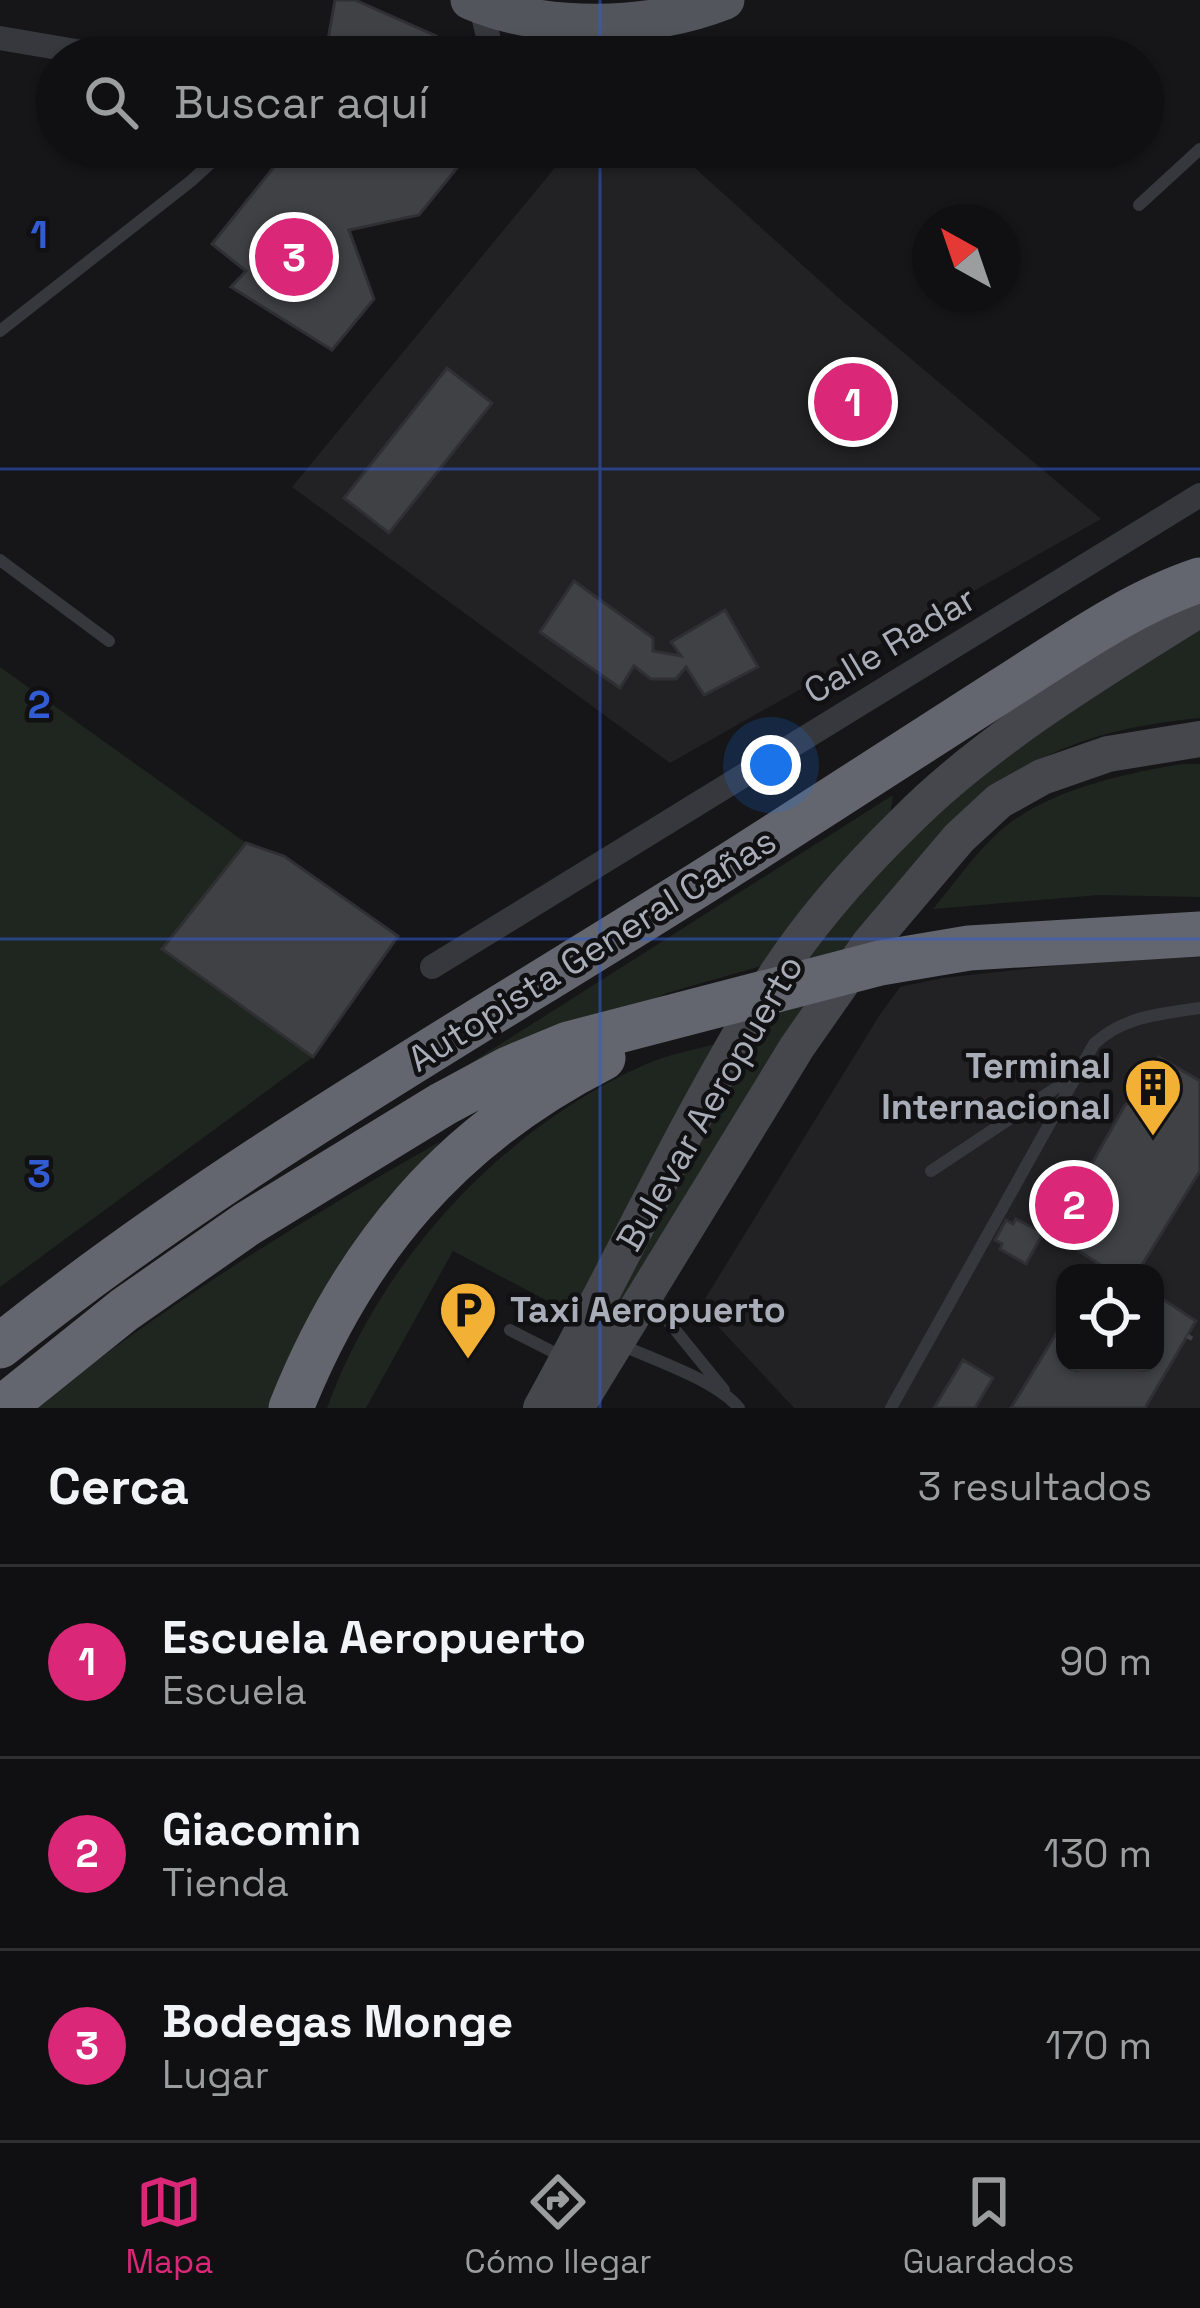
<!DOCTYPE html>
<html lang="es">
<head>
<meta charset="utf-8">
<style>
  body { margin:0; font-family:"Space Grotesk",sans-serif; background:#19191b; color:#f1f3f6 }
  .controls { position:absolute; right:36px; bottom:36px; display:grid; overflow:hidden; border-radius:24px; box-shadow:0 3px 9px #0004 }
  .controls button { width:108px; height:108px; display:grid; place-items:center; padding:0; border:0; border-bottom:3px solid #303032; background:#101012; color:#f1f3f6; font:60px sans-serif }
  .compass { position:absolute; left:912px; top:204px; width:108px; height:108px; border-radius:50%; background:#101012; box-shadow:0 3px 9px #0004; rotate:320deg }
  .you { position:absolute; left:771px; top:765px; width:42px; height:42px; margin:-30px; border:9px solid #fff; border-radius:50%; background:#1a73e8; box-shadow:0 0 0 18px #1a73e833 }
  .badge { display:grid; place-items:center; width:78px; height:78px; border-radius:50%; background:#db2777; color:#fff; font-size:39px; font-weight:700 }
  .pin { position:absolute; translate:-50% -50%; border:6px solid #fff; box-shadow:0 3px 12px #0006 }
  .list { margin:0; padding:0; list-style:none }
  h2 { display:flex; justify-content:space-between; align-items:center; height:156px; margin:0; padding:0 48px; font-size:51px }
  h2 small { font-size:39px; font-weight:400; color:#9c9d9f }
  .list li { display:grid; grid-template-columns:78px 1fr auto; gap:36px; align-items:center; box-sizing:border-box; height:192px; padding:0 48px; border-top:3px solid #303032 }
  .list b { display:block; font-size:45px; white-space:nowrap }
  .list p { margin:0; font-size:39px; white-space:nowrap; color:#9c9d9f }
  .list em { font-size:39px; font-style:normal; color:#9c9d9f }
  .icon { flex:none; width:66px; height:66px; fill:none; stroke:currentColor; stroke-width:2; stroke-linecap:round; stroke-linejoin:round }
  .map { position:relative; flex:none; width:1200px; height:1408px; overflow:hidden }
  .search { position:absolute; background:#101012; box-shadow:0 3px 9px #0004; left:36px; right:36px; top:36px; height:132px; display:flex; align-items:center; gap:30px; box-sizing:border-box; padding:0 42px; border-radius:66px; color:#9c9d9f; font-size:45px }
  .sheet { height:732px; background:#101012 }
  nav { display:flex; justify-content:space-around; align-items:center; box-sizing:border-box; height:168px; border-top:3px solid #303032; background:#101012; font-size:33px; color:#9c9d9f }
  nav a { display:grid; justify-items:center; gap:6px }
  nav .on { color:#db2777 }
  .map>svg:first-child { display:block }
  .built { fill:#222225; fill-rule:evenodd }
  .green { fill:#1e261f }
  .building { fill:#404145; stroke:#303034; stroke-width:3 }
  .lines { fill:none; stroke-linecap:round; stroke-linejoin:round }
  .path { stroke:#3d3f44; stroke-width:4.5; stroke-dasharray:6 9; stroke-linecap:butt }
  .lane { stroke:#37383d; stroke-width:12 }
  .street { stroke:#37383d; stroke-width:24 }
  .secondary { stroke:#45474d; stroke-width:36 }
  .primary { stroke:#53555c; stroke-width:39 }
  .highway { stroke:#63666e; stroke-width:45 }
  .grid { fill:none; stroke:#325cd3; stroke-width:3; stroke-opacity:0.55 }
  .labels { text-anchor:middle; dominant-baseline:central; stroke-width:9; stroke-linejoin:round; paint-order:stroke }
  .street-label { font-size:36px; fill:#a8adb8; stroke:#111113 }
  .poi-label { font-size:36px; font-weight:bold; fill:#a8adb8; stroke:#111113; text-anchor:end }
  .grid-label { font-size:39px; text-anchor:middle; font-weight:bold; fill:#325cd3; stroke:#111113; stroke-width:9; stroke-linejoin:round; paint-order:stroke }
</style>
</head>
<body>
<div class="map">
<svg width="1200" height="1408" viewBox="0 0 1200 1408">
  <rect width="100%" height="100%" fill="#161618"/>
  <path class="built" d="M572,147H648L695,168L840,299L1101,519L670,763L292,487Z
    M1200,957V1408H794L700,1307L879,1016L900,987L942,978L1097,961ZM1065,1273H1155V1363H1065Z"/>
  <path class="green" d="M1200,626V718C1109,727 1045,746 972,804L614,1324L604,1326L676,1185L794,974L906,835L1064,712Z
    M0,667L246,843L163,949L313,1057L0,1287Z
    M1182,764H1200V897L1099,895L933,909C954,884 975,853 1000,831C1047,790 1122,774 1182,764Z
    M893,795L889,822L772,963L667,993L384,1118Z
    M724,1042L572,1314L453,1251L366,1408H327C381,1260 500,1130 644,1065C668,1054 698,1049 724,1042Z
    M441,1141L375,1220L275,1408H35C163,1306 299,1222 441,1141Z"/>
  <path class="building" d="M335,0H355L436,36L434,57H325Z
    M290,147H474L419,215L349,230L374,299L332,350L231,287L246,271L212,244Z
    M447,368L492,403L389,533L344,498Z
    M574,581L653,638V651L681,656L671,642L725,610L758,667L704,695L686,667L676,679H651L634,666L620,688L540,632Z
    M246,843L284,856L398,936L313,1057L162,949Z
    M1159,1057L1200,1081V1171L1137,1273H1093L1099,1264L1065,1242L1077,1221L1064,1213L1125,1105L1139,1095Z
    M1016,1219L1043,1233L1026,1264L1000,1249L1002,1244L995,1240L1006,1220L1013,1224Z
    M1155,1294L1196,1321L1145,1408H1011L1065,1319V1363H1155Z
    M963,1360L993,1378L975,1408H934Z"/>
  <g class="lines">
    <path class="path" d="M1187,1336L1200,1343"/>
    <path class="lane" d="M1139,205L1200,149
      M0,331L191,181L228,147
      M0,560L109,641
      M931,1171L1071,1078
      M654,1296L668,1321L724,1390
      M510,1330L563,1357
      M619,1344C654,1360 716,1380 739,1408
      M891,1408L1094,1044C1124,1016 1161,1014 1200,1008"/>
    <path class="street" d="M480,4L490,44L485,57
      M0,38L111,57
      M541,57L557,49L587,22
      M432,967L1200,495"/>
    <path class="secondary" d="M541,1408C619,1267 686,1120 771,983C807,925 856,870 905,822C986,740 1102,670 1200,609
      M576,1408L797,1047L869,944L959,838L999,801L1042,777L1108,754L1200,739"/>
    <path class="primary" d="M470,0C545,32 649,30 725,0"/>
    <path class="highway" d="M0,1346C234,1158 498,1014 750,852C834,798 918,744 1002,690C1064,651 1130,603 1200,580
      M2,1408L124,1310L247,1224L443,1104L508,1069L568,1044L880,963L969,948L1200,934
      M291,1408C354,1250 450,1136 603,1058"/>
  </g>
  <path class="grid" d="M600,0V57M600,147V1408M0,469H1200M0,939H1200"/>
  <defs>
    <g id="building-pin" transform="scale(3)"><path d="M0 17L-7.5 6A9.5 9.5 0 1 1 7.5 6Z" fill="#f2b134" stroke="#111113"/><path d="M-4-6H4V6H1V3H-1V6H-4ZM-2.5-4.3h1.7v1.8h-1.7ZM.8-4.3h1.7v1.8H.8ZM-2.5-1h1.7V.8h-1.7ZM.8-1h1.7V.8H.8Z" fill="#111"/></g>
    <g id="parking-pin" transform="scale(3)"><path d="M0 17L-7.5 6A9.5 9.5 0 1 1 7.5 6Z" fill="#f2b134" stroke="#111113"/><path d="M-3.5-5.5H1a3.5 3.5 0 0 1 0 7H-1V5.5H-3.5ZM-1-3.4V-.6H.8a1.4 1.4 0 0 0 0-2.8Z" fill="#111"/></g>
  </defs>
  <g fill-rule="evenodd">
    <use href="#building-pin" x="1153" y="1087"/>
    <use href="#parking-pin" x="468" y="1310"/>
  </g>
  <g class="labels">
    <g class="street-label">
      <text transform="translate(890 645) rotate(-31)">Calle Radar</text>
      <text transform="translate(592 950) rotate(-32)">Autopista General Cañas</text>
      <text transform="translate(710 1103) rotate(-60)">Bulevar Aeropuerto</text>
    </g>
    <g class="poi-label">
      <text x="1111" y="1066">Terminal<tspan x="1111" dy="41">Internacional</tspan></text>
      <text x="510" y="1310" text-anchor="start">Taxi Aeropuerto</text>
    </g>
  </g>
  <g class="grid-label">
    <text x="39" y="248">1</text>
    <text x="39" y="718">2</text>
    <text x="39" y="1187">3</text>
  </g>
</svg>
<div class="controls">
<button><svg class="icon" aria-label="locate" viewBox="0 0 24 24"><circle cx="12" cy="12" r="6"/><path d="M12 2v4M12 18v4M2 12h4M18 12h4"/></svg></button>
</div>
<svg class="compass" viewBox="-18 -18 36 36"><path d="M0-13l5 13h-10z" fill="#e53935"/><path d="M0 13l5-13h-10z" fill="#9c9d9f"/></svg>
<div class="you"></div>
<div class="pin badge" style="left:853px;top:402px">1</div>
<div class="pin badge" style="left:1074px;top:1205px">2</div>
<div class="pin badge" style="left:294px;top:257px">3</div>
<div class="search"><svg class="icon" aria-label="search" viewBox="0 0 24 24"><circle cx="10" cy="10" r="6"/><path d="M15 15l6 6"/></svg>Buscar aquí</div>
</div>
<section class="sheet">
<h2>Cerca<small>3 resultados</small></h2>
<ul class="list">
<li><span class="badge">1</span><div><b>Escuela Aeropuerto</b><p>Escuela</p></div><em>90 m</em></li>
<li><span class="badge">2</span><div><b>Giacomin</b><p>Tienda</p></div><em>130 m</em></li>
<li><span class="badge">3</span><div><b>Bodegas Monge</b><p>Lugar</p></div><em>170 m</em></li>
</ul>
</section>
<nav>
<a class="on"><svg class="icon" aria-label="map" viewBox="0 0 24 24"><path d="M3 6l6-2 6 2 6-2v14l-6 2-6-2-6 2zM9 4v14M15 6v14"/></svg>Mapa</a>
<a><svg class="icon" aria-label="directions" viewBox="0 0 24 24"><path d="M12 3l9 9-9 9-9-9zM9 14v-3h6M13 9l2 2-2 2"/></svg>Cómo llegar</a>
<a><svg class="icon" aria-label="saved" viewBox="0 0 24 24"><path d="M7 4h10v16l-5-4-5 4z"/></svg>Guardados</a>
</nav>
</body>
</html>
